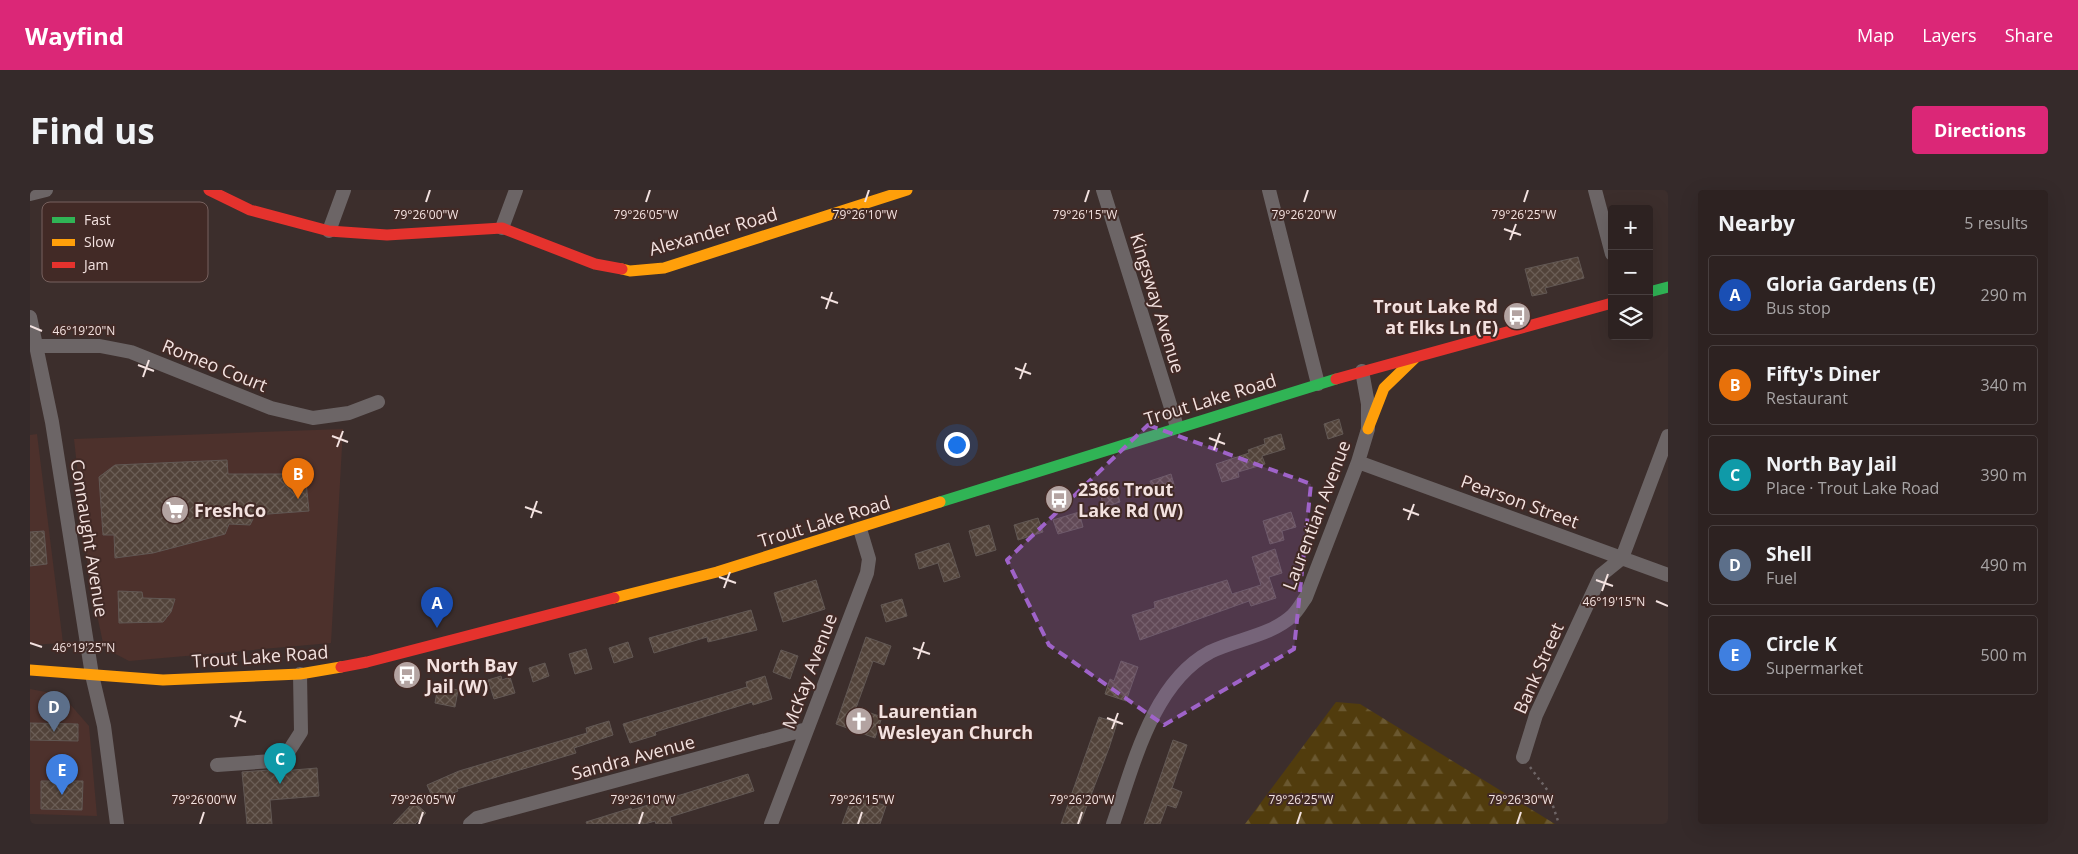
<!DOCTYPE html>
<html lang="en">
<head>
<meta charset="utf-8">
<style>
  body { margin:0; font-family:"Open Sans",sans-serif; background:#352a2a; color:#f1f3f6 }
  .controls { position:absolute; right:15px; top:15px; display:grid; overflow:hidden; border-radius:5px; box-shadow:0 5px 20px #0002 }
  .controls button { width:45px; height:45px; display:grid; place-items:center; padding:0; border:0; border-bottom:1px solid #483f3f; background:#2d2221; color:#f1f3f6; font:25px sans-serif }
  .you { position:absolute; left:926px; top:254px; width:18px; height:18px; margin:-12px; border:4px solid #fff; border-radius:50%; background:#1a73e8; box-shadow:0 0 0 8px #1a73e833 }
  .badge { display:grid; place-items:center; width:32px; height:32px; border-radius:50%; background:#db2777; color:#fff; font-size:16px; font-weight:700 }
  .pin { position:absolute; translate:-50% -41px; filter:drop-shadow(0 1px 2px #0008) }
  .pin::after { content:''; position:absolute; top:26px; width:18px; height:15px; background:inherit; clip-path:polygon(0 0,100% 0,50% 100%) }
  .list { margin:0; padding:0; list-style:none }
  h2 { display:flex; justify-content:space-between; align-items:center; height:65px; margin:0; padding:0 20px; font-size:21px }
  h2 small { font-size:16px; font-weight:400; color:#a7a4a5 }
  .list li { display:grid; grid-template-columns:32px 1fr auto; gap:15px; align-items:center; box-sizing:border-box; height:80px; margin:0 10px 10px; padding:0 10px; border:1px solid #483f3f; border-radius:5px }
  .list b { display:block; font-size:19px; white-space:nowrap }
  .list p { margin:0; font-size:16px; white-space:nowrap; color:#a7a4a5 }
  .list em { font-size:16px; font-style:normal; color:#a7a4a5 }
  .icon { flex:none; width:28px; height:28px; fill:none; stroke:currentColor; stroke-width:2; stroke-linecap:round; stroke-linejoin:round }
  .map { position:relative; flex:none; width:1638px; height:634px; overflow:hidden; border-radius:5px }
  header { display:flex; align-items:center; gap:30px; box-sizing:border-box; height:70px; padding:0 25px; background:#db2777; color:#fff }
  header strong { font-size:24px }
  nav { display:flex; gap:28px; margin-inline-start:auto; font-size:18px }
  .intro { display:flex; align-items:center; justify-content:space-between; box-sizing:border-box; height:120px; padding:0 30px }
  h1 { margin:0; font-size:35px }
  .button { padding:12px 22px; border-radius:5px; background:#db2777; color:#fff; font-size:18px; font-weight:700 }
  main { display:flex; gap:30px; padding:0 30px }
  aside { flex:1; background:#2d2221; border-radius:5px; box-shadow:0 5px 20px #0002 }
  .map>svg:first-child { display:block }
  .built { fill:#4d312c }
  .forest { fill:url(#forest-firs) }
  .building { fill:url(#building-cross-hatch); stroke:#625854 }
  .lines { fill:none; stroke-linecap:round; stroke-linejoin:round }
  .path { stroke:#6e6566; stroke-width:2.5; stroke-dasharray:2.5 4; stroke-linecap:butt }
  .street { stroke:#6c6566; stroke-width:14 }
  .fast { stroke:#30b455; stroke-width:11 }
  .slow { stroke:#ff9f0a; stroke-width:11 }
  .jam { stroke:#e5322d; stroke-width:11 }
  .marked { fill:#9f63c9; fill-opacity:0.2; stroke:#9f63c9; stroke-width:4; stroke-dasharray:10 6; stroke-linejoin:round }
  .ticks { fill:none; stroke:#f3e2e0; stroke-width:2 }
  .labels { text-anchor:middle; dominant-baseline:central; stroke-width:4; stroke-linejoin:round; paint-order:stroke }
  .street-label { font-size:18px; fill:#f3e2e0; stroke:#422a26 }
  .poi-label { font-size:18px; font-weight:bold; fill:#f3e2e0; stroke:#422a26; text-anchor:start }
  .key { fill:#422a26; stroke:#77615e; stroke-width:1 }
  .key-label { font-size:14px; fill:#f3e2e0 }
  .ticks-label { font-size:12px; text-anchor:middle; fill:#f3e2e0; stroke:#422a26; stroke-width:4; stroke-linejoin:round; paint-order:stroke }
</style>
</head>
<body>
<header>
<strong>Wayfind</strong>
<nav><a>Map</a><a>Layers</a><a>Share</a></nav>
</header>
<div class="intro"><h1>Find us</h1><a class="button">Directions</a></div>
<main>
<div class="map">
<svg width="1638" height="634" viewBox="0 0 1638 634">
  <defs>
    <pattern id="forest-firs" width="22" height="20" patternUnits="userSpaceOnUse" patternTransform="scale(1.25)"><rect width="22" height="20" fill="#513c0d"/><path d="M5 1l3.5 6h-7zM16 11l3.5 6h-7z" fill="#6a5830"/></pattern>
    <pattern id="building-cross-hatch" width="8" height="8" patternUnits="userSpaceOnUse" patternTransform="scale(1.25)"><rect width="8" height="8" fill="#52433a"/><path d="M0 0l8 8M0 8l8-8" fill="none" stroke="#6b5e56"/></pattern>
  </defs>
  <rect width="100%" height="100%" fill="#3c2e2c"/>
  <path class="built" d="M313,239L301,453L99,471L74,458L59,386L44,249Z
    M7,244L33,453L0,455V245Z
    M0,499L32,505L59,536L67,626L0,624Z"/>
  <path class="forest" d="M1306,512L1330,514L1525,634H1215Z"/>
  <path class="building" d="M1548,67L1554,88L1515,98L1517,103L1502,106L1495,79Z
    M1309,229L1313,244L1298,249L1294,234Z
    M1251,244L1255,259L1232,266L1235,274L1208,282L1209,287L1192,292L1186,274L1219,263L1218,260L1235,254L1234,249Z
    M197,270L198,284H268L276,292L279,321L225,325L220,335L199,334L195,344L123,363L85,368L84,345H73L69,287L85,275Z
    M1141,284L1145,298L1125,304L1120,291Z
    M1085,295L1090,312L1074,317L1069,300Z
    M1049,322L1053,337L1028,344L1023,330Z
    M1261,322L1266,337L1252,341L1254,350L1240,354L1233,331Z
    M1008,328L1013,342L988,350L984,335Z
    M959,335L966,360L946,366L939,341Z
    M14,341L17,374L0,376V342Z
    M919,353L930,387L914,392L908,373L889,379L885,364Z
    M1245,359L1252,383L1239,387L1246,408L1221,416L1219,411L1110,450L1102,425L1125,418L1124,412L1197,390L1202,404L1231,395L1222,367Z
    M786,390L795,419L753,432L744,403Z
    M88,401L112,402L113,408L145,409L141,422L133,432L89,433Z
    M872,409L877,426L856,432L851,415Z
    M721,420L727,440L678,452L677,447L624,463L619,448Z
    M836,447L861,456L854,475L843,471L826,518L852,527L845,548L806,534Z
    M598,452L603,467L584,473L579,458Z
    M556,459L562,479L545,484L539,464Z
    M751,460L768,466L760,489L743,482Z
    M1091,471L1108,477L1096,511L1075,504L1080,489L1084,491Z
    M515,473L519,486L503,492L499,478Z
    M471,486L472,490L480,487L485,503L464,509L458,490Z
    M735,486L742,509L723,515L722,512L625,542L626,545L600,553L593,534L717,497L716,492Z
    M408,496L428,500L425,517L405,513Z
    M1069,527L1087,533L1079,558L1050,634H1031Z
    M579,531L583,545L544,558L546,563L427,599L428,601L404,611L397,595L429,581L557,543L556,538Z
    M0,533L48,534V551L0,550Z
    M1143,550L1157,555L1142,598L1152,602L1146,618L1137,615L1130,634H1114Z
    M287,578L289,606L240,610L242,634H217L212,582L239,580L240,582Z
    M718,584L724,601L640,627L642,634H626L625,631L615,634H557L556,632L601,618L602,620Z
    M11,591H53L52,620L11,619Z
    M823,604L856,616L850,634H812Z
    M384,612L396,623L385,634H363Z"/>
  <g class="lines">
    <path class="path" d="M1500,577L1518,601L1529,634"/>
    <path class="street" d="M1073,0L1147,237
      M1239,0L1288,194
      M1565,0L1582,64
      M0,4L16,0
      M472,38L486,0
      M299,41L314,0
      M0,127L22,232L62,485L74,536L87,634
      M0,153L6,156H70L101,162L241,218L283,228L319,223L348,212
      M1328,272L1638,385
      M1493,567L1506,525L1571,385L1592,368L1638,246
      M187,575L242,571L255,567L271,542L270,484
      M440,634L447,628L777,539
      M741,634L837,383L839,369L830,339
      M1083,634C1103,577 1122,493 1180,462C1206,449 1241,446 1263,425C1268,420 1272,413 1276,407L1328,272L1338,239V214L1332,181"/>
    <path class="fast" d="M1619,102L1638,97
      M910,312L1306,189"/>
    <path class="slow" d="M592,79L600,81L634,78L877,0
      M1338,239L1354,198L1385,168
      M584,408L687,382L910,312
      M0,480L133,490L270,484L311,477"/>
    <path class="jam" d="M179,0L220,20L299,41L357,45L472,38L565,74L592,79
      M1306,189L1582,113
      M311,477L337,472L584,408"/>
  </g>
  <path class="marked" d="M1118,235L1281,294L1264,459L1134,535L1019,455L977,370Z"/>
  <path class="ticks" d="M396,12L400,0M616,12L620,0M835,12L839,0M1055,12L1059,0M1274,12L1278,0M1494,12L1498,0M1474,39L1491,45M1480,50L1486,34M791,107L808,113M796,119L802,102M0,136L12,141M108,175L124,181M985,178L1001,184M113,187L119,170M990,189L996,173M302,246L318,252M1179,248L1195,254M307,257L313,241M1184,260L1190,243M495,317L512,323M1373,319L1389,325M501,328L507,311M1378,330L1384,314M689,387L706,393M1566,390L1583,396M694,398L700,382M1572,401L1578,384M1626,411L1638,416M0,453L12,457M883,458L900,464M888,469L894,452M200,526L216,532M1077,528L1093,534M205,537L211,521M1082,539L1088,523M170,634L174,622M389,634L393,622M609,634L613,622M828,634L832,622M1048,634L1052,622M1267,634L1271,622M1487,634L1491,622"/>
  <defs>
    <g id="bus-disc" transform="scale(1.4375)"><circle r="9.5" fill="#b3a3a1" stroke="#422a26"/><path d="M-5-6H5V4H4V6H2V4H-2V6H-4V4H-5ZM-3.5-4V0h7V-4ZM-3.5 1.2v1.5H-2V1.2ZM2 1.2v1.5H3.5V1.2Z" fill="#fff"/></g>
    <g id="supermarket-disc" transform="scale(1.4375)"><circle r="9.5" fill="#b3a3a1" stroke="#422a26"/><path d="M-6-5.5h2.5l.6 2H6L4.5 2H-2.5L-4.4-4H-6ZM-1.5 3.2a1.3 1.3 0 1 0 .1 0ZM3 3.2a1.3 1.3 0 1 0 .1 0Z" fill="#fff"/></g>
    <g id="church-disc" transform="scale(1.4375)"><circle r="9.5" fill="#b3a3a1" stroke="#422a26"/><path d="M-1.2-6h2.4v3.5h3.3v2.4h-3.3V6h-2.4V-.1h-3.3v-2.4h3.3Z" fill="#fff"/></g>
  </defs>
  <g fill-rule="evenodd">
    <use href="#bus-disc" x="1487" y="126"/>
    <use href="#bus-disc" x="1029" y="309"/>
    <use href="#supermarket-disc" x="145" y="320"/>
    <use href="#bus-disc" x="377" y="485"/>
    <use href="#church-disc" x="829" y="531"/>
  </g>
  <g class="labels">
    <g class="street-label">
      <text transform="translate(683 41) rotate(-16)">Alexander Road</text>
      <text transform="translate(1128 113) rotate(73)">Kingsway Avenue</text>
      <text transform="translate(185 175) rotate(22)">Romeo Court</text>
      <text transform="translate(1180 209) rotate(-17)">Trout Lake Road</text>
      <text transform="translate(1490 311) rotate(20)">Pearson Street</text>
      <text transform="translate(1286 325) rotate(-69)">Laurentian Avenue</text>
      <text transform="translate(794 331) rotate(-17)">Trout Lake Road</text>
      <text transform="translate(60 348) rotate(81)">Connaught Avenue</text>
      <text transform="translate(230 466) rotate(-4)">Trout Lake Road</text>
      <text transform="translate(1508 478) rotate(-66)">Bank Street</text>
      <text transform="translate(779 481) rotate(-69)">McKay Avenue</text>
      <text transform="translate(603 567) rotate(-15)">Sandra Avenue</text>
    </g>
    <g class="poi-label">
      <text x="1468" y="116" text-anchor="end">Trout Lake Rd<tspan x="1468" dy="21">at Elks Ln (E)</tspan></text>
      <text x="1048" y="299">2366 Trout<tspan x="1048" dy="21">Lake Rd (W)</tspan></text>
      <text x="164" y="320">FreshCo</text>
      <text x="396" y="475">North Bay<tspan x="396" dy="21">Jail (W)</tspan></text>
      <text x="848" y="521">Laurentian<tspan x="848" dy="21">Wesleyan Church</tspan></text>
    </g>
  </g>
  <rect x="12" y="12" width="166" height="80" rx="8" class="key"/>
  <rect x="22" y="27" width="23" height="6" fill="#30b455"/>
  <rect x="22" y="49" width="23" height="7" fill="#ff9f0a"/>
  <rect x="22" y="72" width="23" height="6" fill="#e5322d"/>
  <g class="key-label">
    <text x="54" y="35">Fast</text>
    <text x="54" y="57">Slow</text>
    <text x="54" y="80">Jam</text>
  </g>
  <g class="ticks-label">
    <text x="1494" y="29">79°26'25"W</text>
    <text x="396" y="29">79°26'00"W</text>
    <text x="616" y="29">79°26'05"W</text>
    <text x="835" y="29">79°26'10"W</text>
    <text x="1055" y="29">79°26'15"W</text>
    <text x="1274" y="29">79°26'20"W</text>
    <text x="54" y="145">46°19'20"N</text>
    <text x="1584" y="416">46°19'15"N</text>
    <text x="54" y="462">46°19'25"N</text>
    <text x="174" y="614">79°26'00"W</text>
    <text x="393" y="614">79°26'05"W</text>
    <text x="613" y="614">79°26'10"W</text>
    <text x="832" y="614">79°26'15"W</text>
    <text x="1052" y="614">79°26'20"W</text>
    <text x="1271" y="614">79°26'25"W</text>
    <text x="1491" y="614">79°26'30"W</text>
  </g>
</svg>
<div class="controls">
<button>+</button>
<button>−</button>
<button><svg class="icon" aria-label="layers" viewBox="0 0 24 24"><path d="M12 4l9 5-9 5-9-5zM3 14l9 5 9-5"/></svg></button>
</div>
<div class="you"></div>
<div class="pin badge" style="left:407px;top:438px;background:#1a4fb4">A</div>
<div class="pin badge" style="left:268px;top:309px;background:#e8710a">B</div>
<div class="pin badge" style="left:250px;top:594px;background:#0f9aa8">C</div>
<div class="pin badge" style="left:24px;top:542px;background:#5c6f8a">D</div>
<div class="pin badge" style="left:32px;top:605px;background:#3f7fe0">E</div>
</div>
<aside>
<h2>Nearby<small>5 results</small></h2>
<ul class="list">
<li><span class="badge" style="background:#1a4fb4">A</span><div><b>Gloria Gardens (E)</b><p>Bus stop</p></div><em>290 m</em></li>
<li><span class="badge" style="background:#e8710a">B</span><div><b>Fifty's Diner</b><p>Restaurant</p></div><em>340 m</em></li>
<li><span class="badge" style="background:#0f9aa8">C</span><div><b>North Bay Jail</b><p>Place · Trout Lake Road</p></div><em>390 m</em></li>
<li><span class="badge" style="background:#5c6f8a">D</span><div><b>Shell</b><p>Fuel</p></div><em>490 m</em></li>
<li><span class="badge" style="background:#3f7fe0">E</span><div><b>Circle K</b><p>Supermarket</p></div><em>500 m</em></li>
</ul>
</aside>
</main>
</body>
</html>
